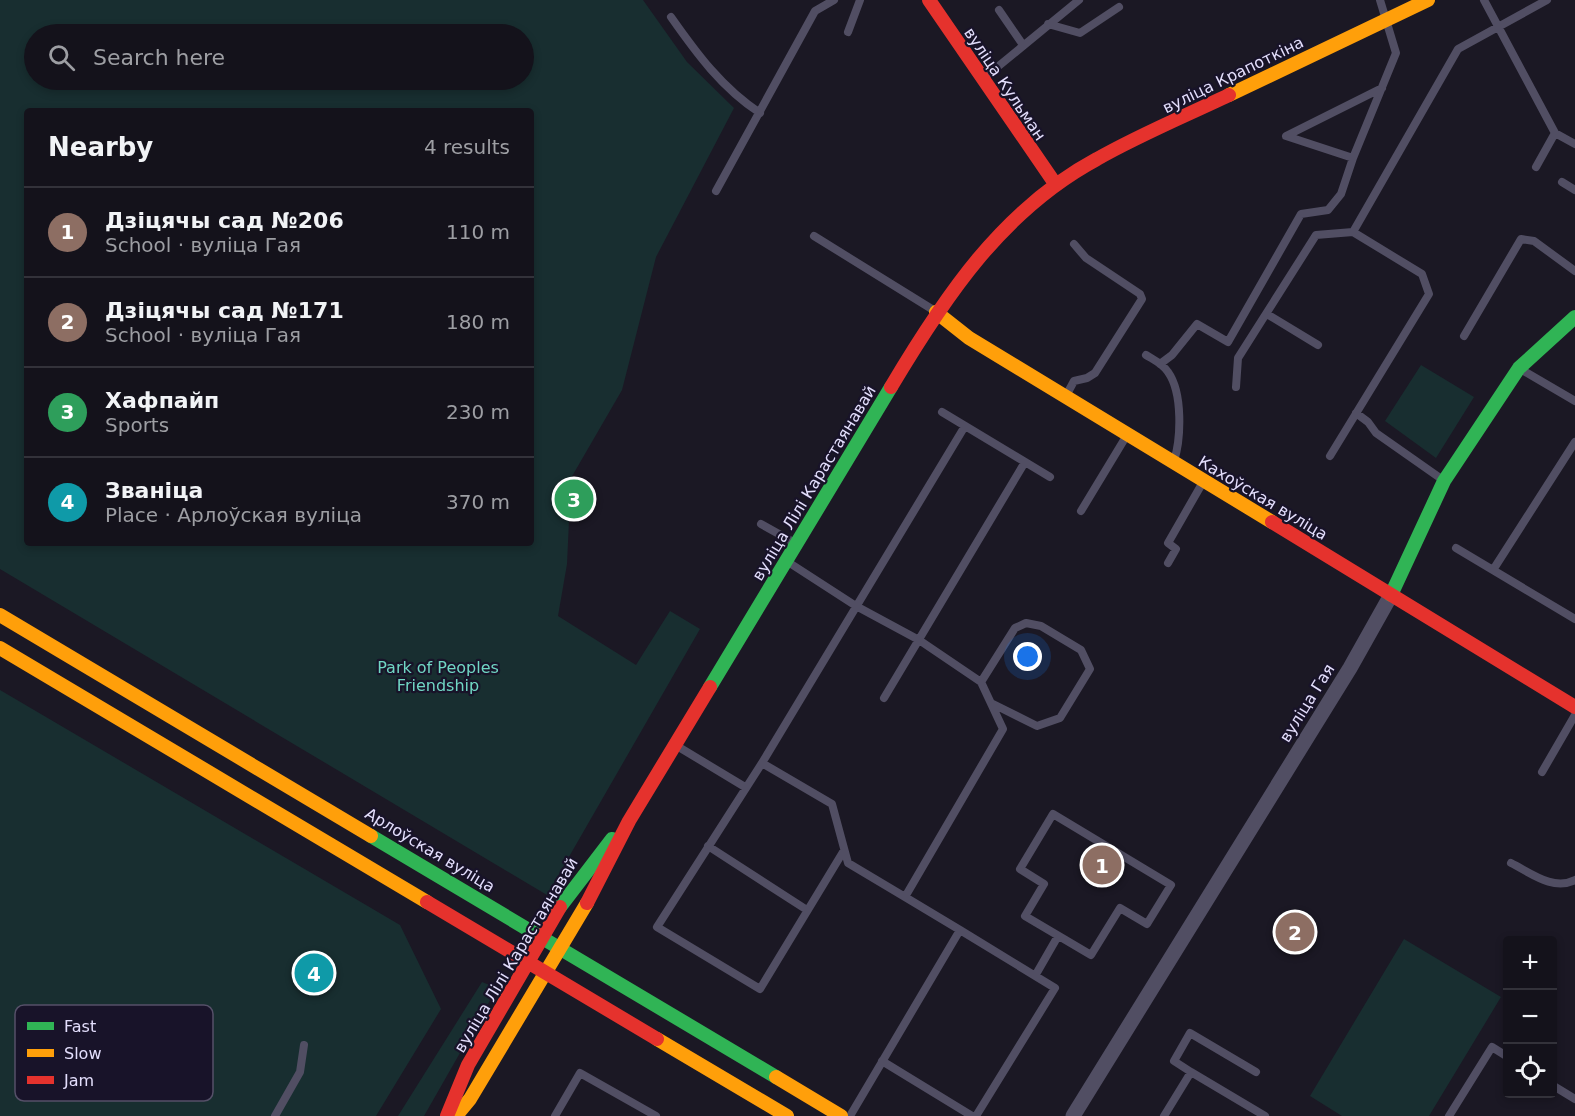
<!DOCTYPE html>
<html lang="en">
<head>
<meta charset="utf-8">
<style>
  body { margin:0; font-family:"DejaVu Sans",sans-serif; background:#212028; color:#f1f3f6 }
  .controls { position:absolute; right:18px; bottom:18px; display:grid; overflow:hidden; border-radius:6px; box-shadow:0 3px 9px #0003 }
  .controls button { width:54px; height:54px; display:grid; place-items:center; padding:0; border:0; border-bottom:2px solid #33323a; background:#14121b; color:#f1f3f6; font:30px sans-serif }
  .you { position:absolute; left:1028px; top:657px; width:21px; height:21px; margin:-15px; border:4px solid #fff; border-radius:50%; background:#1a73e8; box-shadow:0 0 0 9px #1a73e833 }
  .badge { display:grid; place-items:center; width:39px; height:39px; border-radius:50%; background:#0f766e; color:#fff; font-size:20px; font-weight:700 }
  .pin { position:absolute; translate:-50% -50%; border:3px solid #fff; box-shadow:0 2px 6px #0006 }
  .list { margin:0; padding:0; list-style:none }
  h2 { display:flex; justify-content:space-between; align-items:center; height:78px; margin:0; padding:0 24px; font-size:26px }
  h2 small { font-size:20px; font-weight:400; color:#9d9ea3 }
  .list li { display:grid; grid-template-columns:39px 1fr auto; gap:18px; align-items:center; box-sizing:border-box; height:90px; padding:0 24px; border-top:2px solid #33323a }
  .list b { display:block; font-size:22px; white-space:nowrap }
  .list p { margin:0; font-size:20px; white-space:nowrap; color:#9d9ea3 }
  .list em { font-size:20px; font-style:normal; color:#9d9ea3 }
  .icon { flex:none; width:33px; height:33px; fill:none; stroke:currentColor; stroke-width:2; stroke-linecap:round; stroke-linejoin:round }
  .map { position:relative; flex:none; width:1575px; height:1116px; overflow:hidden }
  .search { position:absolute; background:#14121b; box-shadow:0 3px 9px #0003; left:24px; top:24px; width:510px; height:66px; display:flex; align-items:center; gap:15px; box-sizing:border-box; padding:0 21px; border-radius:33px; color:#9d9ea3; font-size:22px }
  .panel { position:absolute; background:#14121b; box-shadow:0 3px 9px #0003; left:24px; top:108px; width:510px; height:438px; border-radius:6px }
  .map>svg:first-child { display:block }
  .green { fill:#182e30; fill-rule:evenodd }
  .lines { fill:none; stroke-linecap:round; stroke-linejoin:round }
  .lane { stroke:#514e63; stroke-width:8 }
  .street { stroke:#514e63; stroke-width:15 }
  .fast { stroke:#30b455; stroke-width:14 }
  .slow { stroke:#ff9f0a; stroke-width:14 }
  .jam { stroke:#e5322d; stroke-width:14 }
  .labels { text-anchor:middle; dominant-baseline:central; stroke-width:4.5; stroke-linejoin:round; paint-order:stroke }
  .street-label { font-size:16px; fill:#e3defc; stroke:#181329 }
  .park-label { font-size:16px; fill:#70d6c4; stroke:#181329 }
  .key { fill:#181329; stroke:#555068; stroke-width:1.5 }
  .key-label { font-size:16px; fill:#e3defc }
</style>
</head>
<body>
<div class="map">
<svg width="1575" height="1116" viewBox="0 0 1575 1116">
  <rect width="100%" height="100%" fill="#1b1824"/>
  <path class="green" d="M0,0H643L687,62L734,108L656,257L622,390L571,478L567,564L558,616L636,665L670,611L700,629L547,895L0,569ZM34,34H524V80H34ZM27,111H531V543H27Z
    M1421,365L1474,397L1436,458L1385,421Z
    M0,690L400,925L441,1009L376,1116H0Z
    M1404,939L1501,997L1429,1116H1342L1310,1096Z
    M482,982L497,988L424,1116H398Z"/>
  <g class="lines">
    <path class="lane" d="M1484,0L1555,133L1575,144
      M999,10L1023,45
      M671,17C697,54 722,88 760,113
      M1048,24L1080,33L1119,7
      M848,32L860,0
      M984,78L1079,0
      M1353,158L1286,136L1382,88
      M1536,167L1555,133
      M1562,182L1575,190
      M716,191L815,11L834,0
      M814,236L935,311
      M1267,314L1318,345
      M1464,336L1521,239L1534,241L1575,271
      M1146,355C1154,360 1163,364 1168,372C1183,393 1181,439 1174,461
      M1160,364L1172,355L1197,324L1228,342L1301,214L1328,210L1341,194L1353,158L1396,53L1380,0
      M1522,370L1575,401
      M1236,387L1238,358L1316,235L1353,232L1458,49L1547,0
      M1067,394L1074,381L1087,378L1095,373L1142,299L1140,294L1086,258L1074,244
      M942,412L1050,477
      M1356,413L1368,422L1376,433L1443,480
      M1330,456L1429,294L1422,274L1353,232
      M1081,511L1127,435
      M761,524L795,543
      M1456,548L1575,619
      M788,562L856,606L919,640L981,682L1003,729L905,897L960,930
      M1168,563L1176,549L1168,543L1203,482
      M1493,570L1575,442
      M981,682L1015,628L1026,623L1041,626L1081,650L1090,669L1060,718L1037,726L993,704
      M884,698L1025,462
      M677,746L745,787
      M762,763L965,426
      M1542,772L1575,715
      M1053,814L1171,885L1147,924L1120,908L1091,955L1025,916L1044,884L1020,869Z
      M708,846L807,910
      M843,852L760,989L657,927L762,763L832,804L848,863L905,897
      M1511,863C1531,873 1553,891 1575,880
      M1035,976L1058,936
      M882,1061L972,1116
      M1191,1072L1174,1061L1190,1033L1256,1072
      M1552,1085L1575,1099
      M275,1116L300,1072L304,1045
      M555,1116L580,1073L656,1116
      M850,1116L960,930L1055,988L976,1116
      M1164,1116L1191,1072L1265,1116
      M1449,1116L1492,1047L1508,1057"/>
    <path class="street" d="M1073,1116L1350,668L1391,595"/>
    <path class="fast" d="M1391,595L1444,481L1519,368L1575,317
      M710,687L891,387
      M371,836L776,1077
      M560,907L612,839"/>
    <path class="slow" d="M1229,95L1428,0
      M936,312L969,338L1272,522
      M0,615L371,836
      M0,648L427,902
      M657,1039L787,1116
      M776,1077L841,1116
      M456,1116L470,1099L587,903"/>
    <path class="jam" d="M929,0L1056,185
      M891,387C944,298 1002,210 1097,159C1139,135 1185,116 1229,95
      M1272,522L1575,707
      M427,902L657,1039
      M587,903L629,821L710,687
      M447,1116L468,1065L560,907"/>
  </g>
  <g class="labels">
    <g class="street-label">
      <text transform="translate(1233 75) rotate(-26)">вуліца Крапоткіна</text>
      <text transform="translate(1005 84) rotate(56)">вуліца Кульман</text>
      <text transform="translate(814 483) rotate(-59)">вуліца Лілі Карастаянавай</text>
      <text transform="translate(1263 498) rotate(31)">Кахоўская вуліца</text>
      <text transform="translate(1307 703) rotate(-58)">вуліца Гая</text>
      <text transform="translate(430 850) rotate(31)">Арлоўская вуліца</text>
      <text transform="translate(516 955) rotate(-59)">вуліца Лілі Карастаянавай</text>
    </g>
    <g class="park-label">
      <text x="438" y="667">Park of Peoples<tspan x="438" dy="18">Friendship</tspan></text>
    </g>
  </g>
  <rect x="15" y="1005" width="198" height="96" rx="9" class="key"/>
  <rect x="27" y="1022" width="27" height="8" fill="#30b455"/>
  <rect x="27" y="1049" width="27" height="8" fill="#ff9f0a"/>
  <rect x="27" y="1076" width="27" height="8" fill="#e5322d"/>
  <g class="key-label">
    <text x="64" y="1032">Fast</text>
    <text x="64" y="1059">Slow</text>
    <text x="64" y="1086">Jam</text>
  </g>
</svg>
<div class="controls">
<button>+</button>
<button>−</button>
<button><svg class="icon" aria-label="locate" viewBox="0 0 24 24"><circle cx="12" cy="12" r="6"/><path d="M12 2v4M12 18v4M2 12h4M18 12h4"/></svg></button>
</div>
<div class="you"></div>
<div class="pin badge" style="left:1102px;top:865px;background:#8d6e63">1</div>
<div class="pin badge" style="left:1295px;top:932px;background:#8d6e63">2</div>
<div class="pin badge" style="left:574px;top:499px;background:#2e9e5b">3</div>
<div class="pin badge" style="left:314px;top:973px;background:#0f9aa8">4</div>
<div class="search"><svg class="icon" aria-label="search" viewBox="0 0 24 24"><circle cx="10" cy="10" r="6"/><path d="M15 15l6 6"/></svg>Search here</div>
<section class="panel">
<h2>Nearby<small>4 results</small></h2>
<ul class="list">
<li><span class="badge" style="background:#8d6e63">1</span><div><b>Дзіцячы сад №206</b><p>School · вуліца Гая</p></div><em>110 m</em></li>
<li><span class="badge" style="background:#8d6e63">2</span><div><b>Дзіцячы сад №171</b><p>School · вуліца Гая</p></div><em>180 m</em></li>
<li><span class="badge" style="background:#2e9e5b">3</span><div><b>Хафпайп</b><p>Sports</p></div><em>230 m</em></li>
<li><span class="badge" style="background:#0f9aa8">4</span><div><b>Званіца</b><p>Place · Арлоўская вуліца</p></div><em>370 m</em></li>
</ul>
</section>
</div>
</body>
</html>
